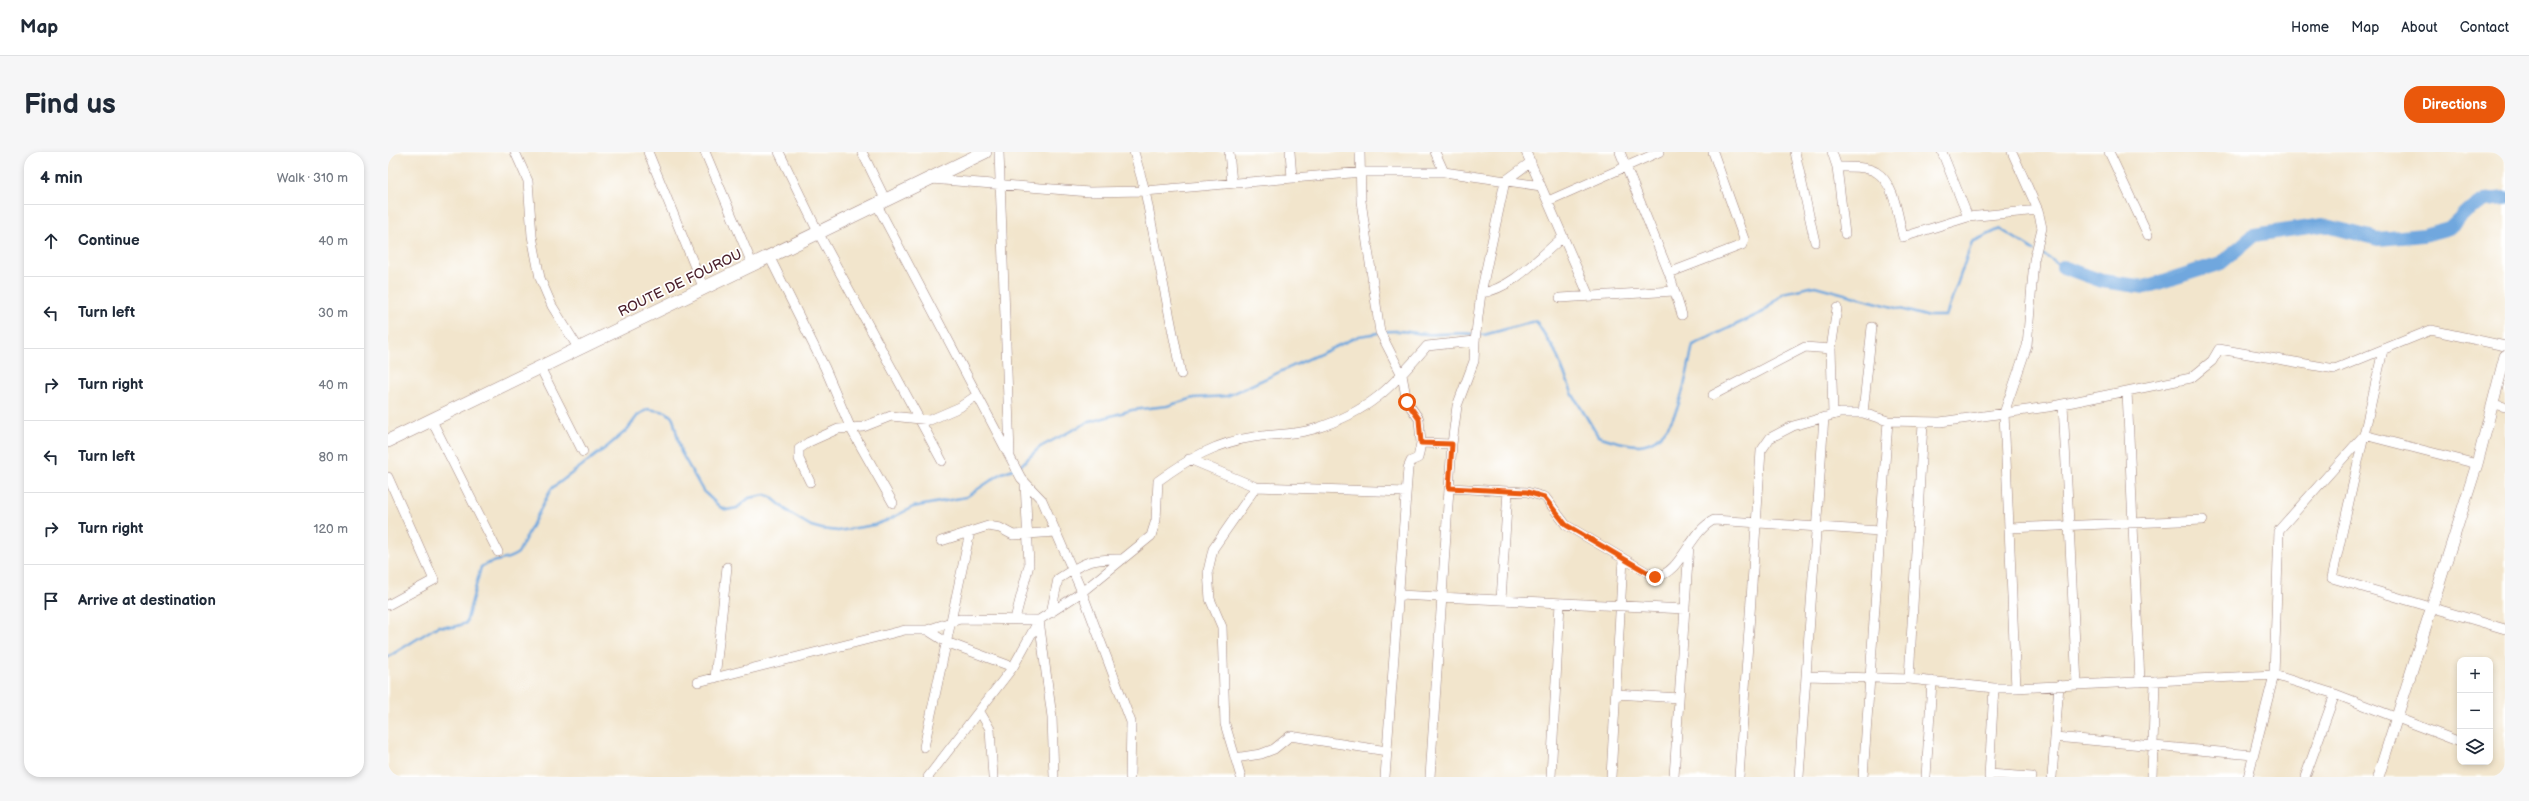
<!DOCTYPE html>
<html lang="en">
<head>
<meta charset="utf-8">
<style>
  body { margin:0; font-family:"Balsamiq Sans",sans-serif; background:#f6f6f7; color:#1f2937 }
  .controls { position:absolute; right:12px; bottom:12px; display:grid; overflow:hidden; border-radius:8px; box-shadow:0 2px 6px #0003 }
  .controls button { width:36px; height:36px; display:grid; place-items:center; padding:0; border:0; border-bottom:1px solid #e0e1e3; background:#fff; color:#1f2937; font:20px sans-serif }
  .stop { position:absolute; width:12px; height:12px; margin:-9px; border:3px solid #ea580c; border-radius:50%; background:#fff }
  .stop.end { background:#ea580c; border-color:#fff; box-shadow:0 1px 4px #0008 }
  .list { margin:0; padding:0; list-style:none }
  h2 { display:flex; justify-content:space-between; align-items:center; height:52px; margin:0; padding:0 16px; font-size:17px }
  h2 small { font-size:13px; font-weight:400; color:#747a83 }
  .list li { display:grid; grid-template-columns:26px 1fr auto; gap:12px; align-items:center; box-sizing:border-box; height:72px; padding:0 16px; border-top:1px solid #e0e1e3 }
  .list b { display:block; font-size:15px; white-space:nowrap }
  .list em { font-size:13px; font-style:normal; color:#747a83 }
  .icon { flex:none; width:22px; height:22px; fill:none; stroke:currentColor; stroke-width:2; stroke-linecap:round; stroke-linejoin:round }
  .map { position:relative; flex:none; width:2117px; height:625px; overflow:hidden; border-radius:16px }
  header { display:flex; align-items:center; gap:24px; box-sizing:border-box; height:56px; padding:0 20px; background:#fff; border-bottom:1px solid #e0e1e3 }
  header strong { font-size:19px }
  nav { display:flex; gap:22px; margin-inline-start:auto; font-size:14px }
  .intro { display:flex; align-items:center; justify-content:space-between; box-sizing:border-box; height:96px; padding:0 24px }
  h1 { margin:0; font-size:28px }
  .button { padding:10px 18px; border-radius:16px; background:#ea580c; color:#fff; font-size:14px; font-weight:700 }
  main { display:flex; gap:24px; padding:0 24px }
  aside { flex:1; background:#fff; border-radius:16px; box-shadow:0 2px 6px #0003 }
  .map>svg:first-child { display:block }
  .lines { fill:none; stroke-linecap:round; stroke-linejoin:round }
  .stream { stroke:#6fa7de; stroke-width:2.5 }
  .river { stroke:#6fa7de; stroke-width:14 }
  .minor-casing { stroke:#9e827c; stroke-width:10 }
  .tertiary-casing { stroke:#9e827c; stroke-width:12 }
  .secondary-casing { stroke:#9e827c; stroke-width:14 }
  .minor { stroke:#fff; stroke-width:9 }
  .tertiary { stroke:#fff; stroke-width:11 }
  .secondary { stroke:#fff; stroke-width:13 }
  .route { stroke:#ea580c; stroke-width:5 }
  .labels { text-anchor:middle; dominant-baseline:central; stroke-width:3.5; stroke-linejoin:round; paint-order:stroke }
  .street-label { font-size:14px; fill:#4a1f2b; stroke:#fff }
</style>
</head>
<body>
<header>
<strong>Map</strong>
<nav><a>Home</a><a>Map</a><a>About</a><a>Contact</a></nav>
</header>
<div class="intro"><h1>Find us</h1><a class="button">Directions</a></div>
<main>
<aside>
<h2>4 min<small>Walk · 310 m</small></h2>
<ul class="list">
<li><svg class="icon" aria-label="ahead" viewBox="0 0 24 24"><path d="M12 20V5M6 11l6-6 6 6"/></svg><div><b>Continue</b></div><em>40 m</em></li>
<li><svg class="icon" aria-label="left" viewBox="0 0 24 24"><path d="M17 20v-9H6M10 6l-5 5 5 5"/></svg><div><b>Turn left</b></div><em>30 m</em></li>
<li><svg class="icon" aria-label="right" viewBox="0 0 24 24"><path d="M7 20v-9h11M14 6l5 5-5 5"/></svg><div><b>Turn right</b></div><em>40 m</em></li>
<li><svg class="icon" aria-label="left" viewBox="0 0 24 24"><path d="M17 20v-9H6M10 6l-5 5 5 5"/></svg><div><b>Turn left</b></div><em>80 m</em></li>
<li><svg class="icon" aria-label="right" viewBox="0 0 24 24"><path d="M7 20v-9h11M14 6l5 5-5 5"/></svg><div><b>Turn right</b></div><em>120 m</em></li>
<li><svg class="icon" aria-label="arrive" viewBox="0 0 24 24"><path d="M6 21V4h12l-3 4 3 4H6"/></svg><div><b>Arrive at destination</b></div></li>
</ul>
</aside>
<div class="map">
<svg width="2117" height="625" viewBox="0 0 2117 625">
  <rect width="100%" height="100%" fill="#fff"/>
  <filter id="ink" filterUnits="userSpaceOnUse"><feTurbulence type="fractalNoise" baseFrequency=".025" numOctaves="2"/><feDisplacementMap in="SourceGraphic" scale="8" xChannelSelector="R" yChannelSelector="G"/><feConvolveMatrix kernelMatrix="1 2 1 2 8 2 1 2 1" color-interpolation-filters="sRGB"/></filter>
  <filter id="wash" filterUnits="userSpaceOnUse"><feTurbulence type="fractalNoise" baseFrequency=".012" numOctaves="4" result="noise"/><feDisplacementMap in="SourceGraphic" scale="16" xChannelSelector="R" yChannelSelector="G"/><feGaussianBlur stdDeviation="0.9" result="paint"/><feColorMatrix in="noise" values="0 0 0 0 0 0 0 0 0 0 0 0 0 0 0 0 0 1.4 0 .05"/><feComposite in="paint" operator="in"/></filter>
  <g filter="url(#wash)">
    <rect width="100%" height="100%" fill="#f2e5cc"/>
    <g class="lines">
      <path class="stream" d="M1651,100L1675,115
        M995,180C1010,177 1023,181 1039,182C1054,183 1069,180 1085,182
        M1090,182L1096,183L1148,169L1167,199L1185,243L1210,284C1222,288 1239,293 1252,293C1291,290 1298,222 1305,193L1375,160L1395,141L1427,134L1538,164H1558L1584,90L1612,77L1646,98
        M630,316L652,295L698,271L744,258L779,254L806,246L839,244L971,184L990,181
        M0,505L50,474L66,475L78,471L93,415C105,406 117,411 130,401L163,337L220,294L239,278L250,263L260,257L278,260L285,266L293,300L315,339L332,355L339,358L349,356L361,346L377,343L383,345L403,362L423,374L434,377L450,379L486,373L500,368L525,355L578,345L614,321L625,317"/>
      <path class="river" d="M1675,115L1714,129L1757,135L1833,111L1866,83L1935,73L1990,87L2036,83L2061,76L2080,58L2098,48L2117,46"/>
    </g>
  </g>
  <g filter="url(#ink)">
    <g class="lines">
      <g class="minor-casing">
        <path id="minor" d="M127,0L140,29L144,84L152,126L164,154L191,197
          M260,0L316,137
          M317,0L365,114
          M391,0L431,82L554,309
          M474,0L498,49
          M611,0L622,302
          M746,0L757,39L793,222
          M841,0L844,31
          M902,0L904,26
          M972,0L973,49L992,180L1014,223L1019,250L1031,267L1033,291L1030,306L1023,309L1020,316L997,625
          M1047,0L1056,20
          M1138,0L1201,144
          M1232,0L1281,121L1294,163
          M1407,0L1427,90
          M1444,0L1449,15L1457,82
          M1554,0L1580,65
          M1624,0L1650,58L1654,76L1646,108L1639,194L1616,261L1628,536
          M1721,0L1760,83
          M1449,15C1461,15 1477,14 1488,20C1507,31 1510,66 1515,85L1580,65L1650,58
          M543,27L701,40L757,39L974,20H1056L1153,34
          M1160,49L1271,0
          M489,53L633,326L654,348L694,440L743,570L742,625
          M382,106L437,216L463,277L505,351
          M1281,121L1354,93L1356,87L1325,0
          M1093,141C1124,137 1151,105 1175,85
          M1172,146L1286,139
          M1995,198L1944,426L2117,477
          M153,217L195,300
          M1739,239L1752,530
          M1325,243L1417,195L1443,197
          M1675,252L1689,533
          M2105,252L2117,255
          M1475,261L1484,175
          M1445,262L1443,197L1449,156
          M44,269L110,400
          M1033,291L1064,292
          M801,307L868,335L1018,340
          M0,325L46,428L0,453
          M422,330L411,307V297L421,290L450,277L475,275L503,264L542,268L572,255L589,243
          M1061,336L1139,340L1157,345L1178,373L1267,425C1293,422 1302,379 1326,368L1492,379
          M1621,376L1815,368
          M553,389L600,374L612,376L625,383L668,380
          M1011,443L1297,457
          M1113,448L1120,339
          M663,461L670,427C696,410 703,406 735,407
          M627,467L641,413L637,330
          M539,478L572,467L651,468L664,565L666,625
          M1418,524L1521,527L1606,536H1628L1886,523L1947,542L2072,590
          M327,526L339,415
          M1521,527L1535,271
          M310,530L517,478H539L558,490L625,515
          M1228,542L1291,546
          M592,560L602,577L605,625
          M1667,585L1865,603
          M536,595L582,380
          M847,606L873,602L886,597L902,584L999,599
          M1601,622L1644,625
          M540,625L625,515L651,468L694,440L763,384L768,368L770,329C800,307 829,290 866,285C885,282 907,283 926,277C981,260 1003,236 1039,194L1087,189L1093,141L1117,29L1143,10
          M853,625L837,572L834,475L822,447L820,419L825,397L868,335
          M1042,625L1064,292L1069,254L1086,209L1087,189
          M1163,625L1172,451
          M1223,625L1235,407
          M1286,625L1301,393
          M1351,625L1373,299L1382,286L1405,274L1452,261H1475L1500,269L1552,270L1660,255L1803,226L1824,209L1831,197L1947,217L2043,178L2117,194
          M1411,625L1436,265
          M1475,625L1500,269
          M1538,625L1544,529
          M1601,625L1606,536
          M1664,625L1671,533
          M1764,625L1767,529
          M1860,625L1886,523L1891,378L1976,283L2089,312
          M1917,625L1947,542"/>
      </g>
      <g class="tertiary-casing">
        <path id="tertiary" d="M1990,625L2089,312L2117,204"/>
      </g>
      <g class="secondary-casing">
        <path id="secondary" d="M0,289L597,0"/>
      </g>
      <use href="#minor" class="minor"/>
      <use href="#tertiary" class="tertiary"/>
      <use href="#secondary" class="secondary"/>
    </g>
  </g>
  <g class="lines" filter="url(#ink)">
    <path class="route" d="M1019,250L1031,267L1033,291L1064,292L1061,336L1139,340L1156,345L1178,373L1267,425"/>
  </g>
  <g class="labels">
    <g class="street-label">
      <text transform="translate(292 131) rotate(-26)">ROUTE DE FOUROU</text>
    </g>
  </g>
</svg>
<div class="controls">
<button>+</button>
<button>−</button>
<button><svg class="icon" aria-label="layers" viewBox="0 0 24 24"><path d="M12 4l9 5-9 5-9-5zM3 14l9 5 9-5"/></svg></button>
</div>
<div class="stop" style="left:1019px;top:250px"></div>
<div class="stop end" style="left:1267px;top:425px"></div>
</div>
</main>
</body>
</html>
